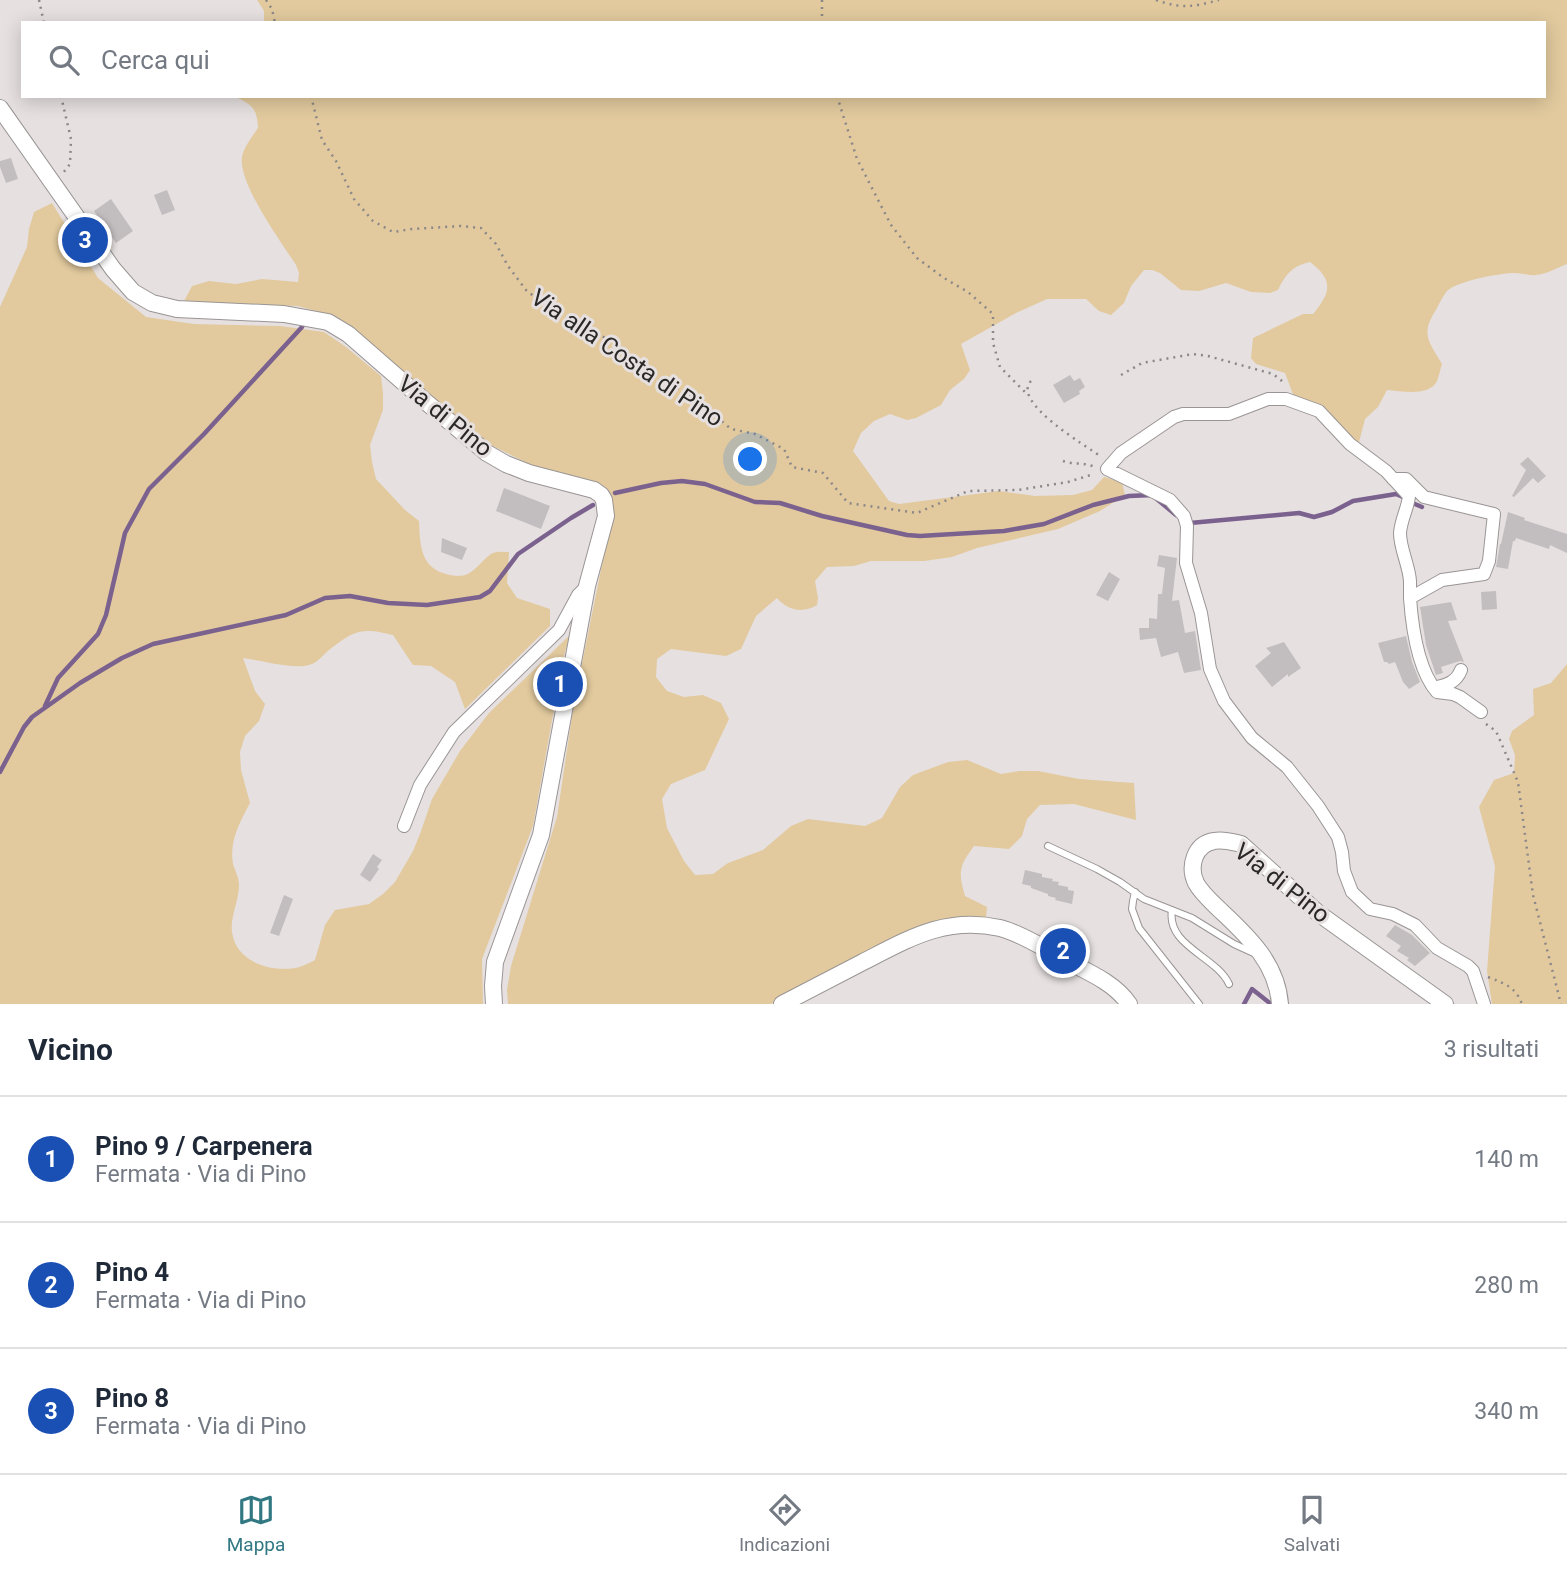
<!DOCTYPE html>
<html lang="it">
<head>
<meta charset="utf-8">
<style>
  body { margin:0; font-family:Roboto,sans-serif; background:#f2f2f3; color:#1f2937 }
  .you { position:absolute; left:751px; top:460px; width:24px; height:24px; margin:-18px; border:5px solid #fff; border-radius:50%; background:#1a73e8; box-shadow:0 0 0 10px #1a73e833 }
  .badge { display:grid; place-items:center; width:46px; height:46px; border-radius:50%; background:#317883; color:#fff; font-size:23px; font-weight:700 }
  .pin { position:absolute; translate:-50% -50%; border:4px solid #fff; box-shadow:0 2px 7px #0006 }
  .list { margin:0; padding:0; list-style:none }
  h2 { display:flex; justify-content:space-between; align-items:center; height:91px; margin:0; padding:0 28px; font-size:30px }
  h2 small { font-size:23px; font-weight:400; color:#747a83 }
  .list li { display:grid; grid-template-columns:46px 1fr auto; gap:21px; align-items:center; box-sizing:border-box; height:126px; padding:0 28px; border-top:2px solid #e0e1e3 }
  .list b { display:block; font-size:26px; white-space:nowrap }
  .list p { margin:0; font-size:23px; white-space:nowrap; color:#747a83 }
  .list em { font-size:23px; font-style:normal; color:#747a83 }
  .icon { flex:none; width:38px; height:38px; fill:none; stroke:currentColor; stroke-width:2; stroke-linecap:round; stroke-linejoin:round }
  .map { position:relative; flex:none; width:1567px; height:1004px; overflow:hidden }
  .search { position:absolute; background:#fff; box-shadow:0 4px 18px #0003; left:21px; right:21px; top:21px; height:77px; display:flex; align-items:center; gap:18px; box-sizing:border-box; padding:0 24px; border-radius:0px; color:#747a83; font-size:26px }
  .sheet { height:469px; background:#fff }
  nav { display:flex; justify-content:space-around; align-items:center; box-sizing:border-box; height:98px; border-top:2px solid #e0e1e3; background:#fff; font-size:19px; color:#747a83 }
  nav a { display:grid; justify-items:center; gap:4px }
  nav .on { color:#317883 }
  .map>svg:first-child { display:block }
  .green { fill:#e2ca9e }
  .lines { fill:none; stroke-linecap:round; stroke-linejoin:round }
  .stream { stroke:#7b618e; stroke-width:4.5 }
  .building { fill:#c2bec0 }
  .lane-casing { stroke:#9a9595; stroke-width:8 }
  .street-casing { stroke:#9a9595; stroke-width:14 }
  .secondary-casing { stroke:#9a9595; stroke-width:18 }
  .path { stroke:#8c8888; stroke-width:2.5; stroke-dasharray:2 5; stroke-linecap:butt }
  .lane { stroke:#fff; stroke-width:6 }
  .street { stroke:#fff; stroke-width:12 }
  .secondary { stroke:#fff; stroke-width:16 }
  .labels { text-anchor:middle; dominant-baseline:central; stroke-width:6; stroke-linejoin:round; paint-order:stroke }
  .street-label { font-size:24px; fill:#2a2727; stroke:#e6e0e0 }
</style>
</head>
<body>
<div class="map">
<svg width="1567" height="1004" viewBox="0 0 1567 1004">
  <rect width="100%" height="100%" fill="#e6e0e0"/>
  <path class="green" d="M257,0H1567V264C1557,268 1546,274 1536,275C1529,276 1522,273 1515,273C1500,273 1457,281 1447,291C1443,296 1439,304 1436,310C1420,334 1429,342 1442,364C1440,370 1439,376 1437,381C1429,397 1402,391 1387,390L1378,407L1365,419L1358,446L1294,397L1285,373L1256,364L1251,358L1253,338L1303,314H1313C1330,293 1335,281 1310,262C1292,266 1286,274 1278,290L1270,293L1251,292L1226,283L1199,291L1181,290L1160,273L1152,270H1144L1131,286L1124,303L1111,315L1099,311L1086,299H1047L1016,313L961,344L970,370L964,379L950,390L941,405L916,418L907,420L890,414L874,421L861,433L853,451L889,501L899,504L999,491L1035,496L1073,495L1092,490L1104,477L1122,482L1125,495L1100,511L1058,529L977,548L952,557L924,561H871L854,566L827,567L815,581L818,598L817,605C802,614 787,610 777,598L756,616L741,649L726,656L671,649L657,659L656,677L667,691L684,697L703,695L721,703L729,719L705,770L671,784L662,799L667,828L684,861L695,875L713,874L728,863L763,850L791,826L808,819L865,826L882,818L900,787L913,775L948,762L967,760L1001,774L1019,771H1038L1079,779L1134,783L1136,820L1074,804L1040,805L1027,819L1022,836L1009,849L974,846C959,866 958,872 965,896L987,907L986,917L927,923L771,1004H508L507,990L511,966L557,817L574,703L611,520L590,482L529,464L487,443L351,328L319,312L298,306L183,303L192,286L209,281L236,284L262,279L298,282L299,273L296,265C281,242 238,183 242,157C244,146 252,137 258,128C257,107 251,104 233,96H1544V23H264V11Z
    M52,203L98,278L146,317L194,324L280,326L324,332L346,347L381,376L383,393V410L370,445L372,462L376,479L405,510L419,521C420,544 420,567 446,574C452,576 462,577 468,574C477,569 485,557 493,553C497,551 505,552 509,552L507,583L517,598L550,609V626L465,709L455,682L431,666L413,665L393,635C362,627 354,630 329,650C324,654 318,662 312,664C296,671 260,660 243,658L255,691L265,704L259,721L245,736L240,752L241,770L250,803C240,822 229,841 233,864C235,871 239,877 239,885C239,901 230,917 232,932C236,962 270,972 295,968C302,967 309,963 315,960L325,925L335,910L369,904L383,894L395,882L413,851L420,834L432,799L460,751L489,713L570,635L563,659L533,826L482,959L483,1004H0V307L27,247L29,229L34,212Z
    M1567,664V1004H1492L1487,971L1495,866L1479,807L1494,780L1514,773L1515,755L1509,739L1512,731L1534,715L1533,689L1551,683Z"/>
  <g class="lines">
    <path class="stream" d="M615,493L661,483L682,481L705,484L755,502L780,503L822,516L907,535L920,536L1004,531L1044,524L1093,505L1129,496L1152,495L1176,515
      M1410,502L1422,507
      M1190,523L1299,513L1314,517L1332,512L1353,501L1396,494L1403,497
      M45,706L58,678L98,634L106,615L125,533L149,489L204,434L302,327
      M0,772L24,727L32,717L80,683L122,658L153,644L286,615L325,598L350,596L388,603L427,605L480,597L490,591L518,554L571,518L593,505
      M1244,1004L1252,989L1271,1004"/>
  </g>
  <path class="building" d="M11,158L18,179L6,183L0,167V161Z
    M167,190L175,210L162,215L154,195Z
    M111,199L133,231L116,243L94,211Z
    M1070,375L1074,381L1080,378L1085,387L1079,391L1080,394L1064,403L1053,385Z
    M1528,457L1546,476L1538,483L1533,478L1514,497L1512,496L1526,470L1520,464Z
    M504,488L550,506L541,529L496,511Z
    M1508,512L1525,518L1524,520L1567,534V553L1550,545L1549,549L1516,538L1515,541H1513L1508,569L1496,567L1500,544H1501Z
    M442,538L467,548L462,560L441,552Z
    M1159,555L1177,558L1172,601L1179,600L1185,633L1195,631L1201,670L1184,673L1178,652L1161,657L1156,638L1140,640L1139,628H1149V618L1157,619L1158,594H1162L1165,568L1157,566Z
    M1109,572L1120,579L1108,601L1096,595Z
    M1496,591L1497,609L1482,610L1481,592Z
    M1451,602L1457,620L1448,621L1464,662L1460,661L1441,667L1443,673L1436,675L1426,645L1420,607Z
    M1406,636L1412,662L1420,682L1409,689L1403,682L1395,662L1389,664L1387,662H1384L1378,643Z
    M1284,642L1301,668L1288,677V674L1272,687L1255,666L1271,653L1266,648Z
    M373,854L382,860L377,867L379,869L370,882L360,875Z
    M1025,870L1042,874V877L1053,879L1052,881L1059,882L1058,885L1068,887V890L1074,891L1072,904L1055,900L1056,898L1048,896V894L1031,888V886L1022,884Z
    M284,895L293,899L279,936L270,933Z
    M1395,925L1412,935L1430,953L1415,966L1407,960L1409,958L1397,951L1401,946L1386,936Z"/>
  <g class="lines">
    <g class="lane-casing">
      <path id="lane" d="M1048,846L1097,869L1120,882L1144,899L1192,918L1234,944L1256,954
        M1135,892L1133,901L1132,909L1139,928L1199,1004
        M1172,910C1166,946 1216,956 1229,984"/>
    </g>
    <g class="street-casing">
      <path id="street" d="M1393,479H1406L1424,497L1494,514L1489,561L1484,574L1442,580L1410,598
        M1434,688C1446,685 1456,683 1461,670
        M1481,712L1460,697L1453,694L1437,692C1418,670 1412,626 1410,598C1410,592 1410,587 1410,581C1409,565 1400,549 1400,533C1401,519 1408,508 1409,496L1386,471L1350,444L1319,411L1286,399H1268L1229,414H1183L1174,417L1121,453L1107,469L1170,500L1184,516L1187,526L1186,563L1201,613L1210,669L1224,701L1252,738L1287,767L1318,806L1338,837L1342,852L1344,871L1352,892L1370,909L1393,914L1415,925L1437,948L1468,966L1473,971L1484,1004
        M404,826L420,785L454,732L559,630L578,595L587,586"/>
    </g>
    <g class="secondary-casing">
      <path id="secondary" d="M0,108L113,269L133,292L152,303L177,309L284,314L328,322L348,334L426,402L487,453L506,464L529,473L594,490L601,495L604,500L606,516L587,586L541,835L495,962L493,986L494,1004
        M782,1004C809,990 836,976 863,962C910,938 946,916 1000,928C1016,932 1048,950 1063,959C1086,971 1114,982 1129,1004
        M1280,1004C1277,964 1249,937 1221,911C1213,903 1202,894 1196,883C1188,866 1195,844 1214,841C1224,839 1232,842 1241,844L1318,913L1445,1004"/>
    </g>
    <path class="path" d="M39,0L44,23
      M266,0L272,9L275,23
      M1156,0C1182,9 1193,7 1219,0
      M822,23V0
      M61,96L71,139L70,164L63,173
      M311,96L322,140L336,161L354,199L373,221L393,232L412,229L461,226L481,228L496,244L508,266L526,290L545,305L589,328L623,349L659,379L692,396L731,429L755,434L784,449L792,467L823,473L848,503L917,513L968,491L1018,490L1068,482L1094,474
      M837,96L857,159L891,225L917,258L944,278L968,292L993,314V343L1000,367L1028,395
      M1121,375L1142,363L1193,354L1208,356L1273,374L1281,380L1283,386
      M1031,381C1011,402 1085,445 1100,456
      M1063,461C1073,465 1085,462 1094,467
      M1486,724L1496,731L1518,782L1533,895L1561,1004
      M1488,977C1505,984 1515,986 1522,1004"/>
    <use href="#lane" class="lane"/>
    <use href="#street" class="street"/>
    <use href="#secondary" class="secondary"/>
  </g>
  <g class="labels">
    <g class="street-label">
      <text transform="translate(627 358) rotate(34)">Via alla Costa di Pino</text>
      <text transform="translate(445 416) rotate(39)">Via di Pino</text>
      <text transform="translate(1282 883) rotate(38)">Via di Pino</text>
    </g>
  </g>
</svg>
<div class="you"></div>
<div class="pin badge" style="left:560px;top:684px;background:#1a4fb4">1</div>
<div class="pin badge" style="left:1063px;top:951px;background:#1a4fb4">2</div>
<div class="pin badge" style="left:85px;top:240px;background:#1a4fb4">3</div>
<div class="search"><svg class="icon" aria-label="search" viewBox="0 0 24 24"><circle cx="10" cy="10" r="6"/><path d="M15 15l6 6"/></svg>Cerca qui</div>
</div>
<section class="sheet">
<h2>Vicino<small>3 risultati</small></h2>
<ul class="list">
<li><span class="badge" style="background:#1a4fb4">1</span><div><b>Pino 9 / Carpenera</b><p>Fermata · Via di Pino</p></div><em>140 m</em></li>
<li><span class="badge" style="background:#1a4fb4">2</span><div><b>Pino 4</b><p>Fermata · Via di Pino</p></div><em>280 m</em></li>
<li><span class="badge" style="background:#1a4fb4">3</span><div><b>Pino 8</b><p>Fermata · Via di Pino</p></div><em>340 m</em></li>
</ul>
</section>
<nav>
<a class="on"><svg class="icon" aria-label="map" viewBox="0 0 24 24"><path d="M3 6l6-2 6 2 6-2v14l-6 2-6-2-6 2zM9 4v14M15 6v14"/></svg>Mappa</a>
<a><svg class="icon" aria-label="directions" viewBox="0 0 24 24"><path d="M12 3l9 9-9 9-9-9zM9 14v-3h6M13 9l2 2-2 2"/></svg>Indicazioni</a>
<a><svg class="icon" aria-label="saved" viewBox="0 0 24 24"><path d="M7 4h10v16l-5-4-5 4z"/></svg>Salvati</a>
</nav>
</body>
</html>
